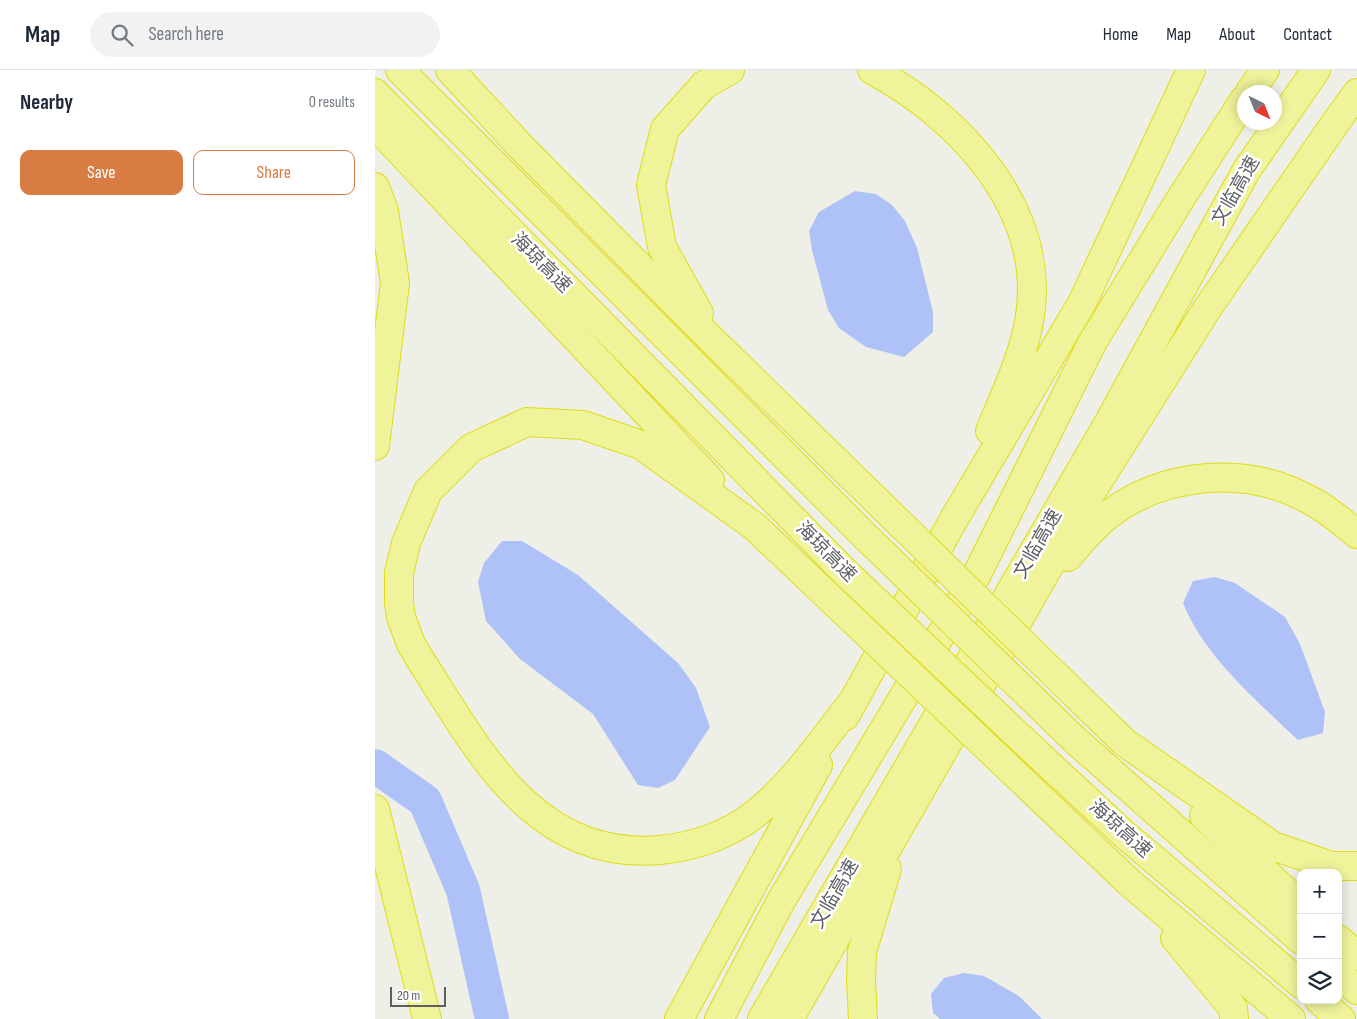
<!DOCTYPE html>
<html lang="en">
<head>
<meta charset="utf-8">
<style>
  body { margin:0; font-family:"Sofia Sans Condensed","Noto Sans SC",sans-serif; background:#f2f2f3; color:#1f2937 }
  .controls { position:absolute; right:15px; bottom:15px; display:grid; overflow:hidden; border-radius:10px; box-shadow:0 2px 12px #0003 }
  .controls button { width:45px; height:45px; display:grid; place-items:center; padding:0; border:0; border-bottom:1px solid #e0e1e3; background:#fff; color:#1f2937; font:25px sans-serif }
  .compass { position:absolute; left:862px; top:15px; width:45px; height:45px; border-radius:50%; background:#fff; box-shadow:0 2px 12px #0003; rotate:137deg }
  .scale { position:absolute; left:15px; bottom:12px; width:56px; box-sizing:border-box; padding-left:5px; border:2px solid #5e5f65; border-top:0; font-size:14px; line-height:18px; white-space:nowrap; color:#5e5f65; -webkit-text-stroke:4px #fff; paint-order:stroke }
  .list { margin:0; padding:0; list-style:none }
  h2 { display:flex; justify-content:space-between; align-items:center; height:65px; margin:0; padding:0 20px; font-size:21px }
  h2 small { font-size:16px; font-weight:400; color:#747a83 }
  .actions { display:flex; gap:10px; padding:15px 20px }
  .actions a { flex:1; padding:11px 0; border:1px solid #d87c43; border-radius:10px; text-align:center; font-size:18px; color:#d87c43 }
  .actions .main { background:#d87c43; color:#fff }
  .icon { flex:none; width:28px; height:28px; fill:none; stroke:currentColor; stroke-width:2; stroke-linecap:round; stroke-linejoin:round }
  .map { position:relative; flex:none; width:982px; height:949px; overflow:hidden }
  header { display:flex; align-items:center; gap:30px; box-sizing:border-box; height:70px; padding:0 25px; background:#fff; border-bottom:1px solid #e0e1e3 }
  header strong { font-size:24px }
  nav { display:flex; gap:28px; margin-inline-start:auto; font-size:18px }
  .search { width:350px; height:45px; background:#f2f2f3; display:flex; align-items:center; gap:12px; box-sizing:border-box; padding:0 18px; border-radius:28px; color:#747a83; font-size:19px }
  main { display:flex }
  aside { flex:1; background:#fff }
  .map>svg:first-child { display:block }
  .water { fill:#afc2f7 }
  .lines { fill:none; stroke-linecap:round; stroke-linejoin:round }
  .river { stroke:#afc2f7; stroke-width:34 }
  .highway-casing { stroke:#dfdc17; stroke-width:30 }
  .highway { stroke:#eff39a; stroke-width:28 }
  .highway-bridge-casing { stroke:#dfdc17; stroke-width:30; stroke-linecap:butt }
  .highway-bridge { stroke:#eff39a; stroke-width:28 }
  .labels { text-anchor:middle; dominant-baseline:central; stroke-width:5; stroke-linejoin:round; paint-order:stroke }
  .street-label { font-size:19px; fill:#5e5f65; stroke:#fff }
</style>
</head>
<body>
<header>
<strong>Map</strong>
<div class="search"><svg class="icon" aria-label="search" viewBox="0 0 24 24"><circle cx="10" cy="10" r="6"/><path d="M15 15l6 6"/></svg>Search here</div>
<nav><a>Home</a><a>Map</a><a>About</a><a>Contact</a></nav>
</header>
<main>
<aside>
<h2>Nearby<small>0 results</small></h2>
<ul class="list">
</ul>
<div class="actions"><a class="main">Save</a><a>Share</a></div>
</aside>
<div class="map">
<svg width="982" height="949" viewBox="0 0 982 949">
  <rect width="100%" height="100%" fill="#eeefe7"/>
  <path class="water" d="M480,121L501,124L517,135L530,151L542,178L558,242V262L529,287L491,277L464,258L453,240L437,180L434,161L444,142Z
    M127,471H147L203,505L303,593L321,618L335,657L300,710L283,718L263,715L218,644L145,589L111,551L103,512L109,493Z
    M840,507L860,513L910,547L925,574L950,642L948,663L923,670C882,631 829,586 808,533L818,511Z
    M589,903L609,906L644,926L667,949H565L558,943L556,924L569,908Z"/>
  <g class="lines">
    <path class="river" d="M0,696L50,731L88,820L117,949"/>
    <g class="highway-casing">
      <path id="highway" d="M25,0L492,468
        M75,0L147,78L342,275
        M497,0C585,47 671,139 655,246C649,286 630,324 615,361
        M875,22L890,0
        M0,23L471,503
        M0,55L335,410
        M0,117L9,141L20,213L0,376
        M324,243L287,177L276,115L290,59L329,15L355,0
        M379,456L266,375L208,355L152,352L96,378L53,421L31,473L24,503V533L26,547L36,574L43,586C102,677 157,791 285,780C318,777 354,765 380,744C419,713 448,669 479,630
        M693,487C705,472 717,458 732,446C788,402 870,395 933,429C951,438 966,451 982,464
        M470,646L579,449L707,233L816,0
        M700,670L926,870
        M749,672L898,776L956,796H982
        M669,690L749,764L926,914
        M0,739L52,949
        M829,746L926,835
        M755,813L916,949
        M800,868L858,938L859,949
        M963,869L982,886
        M963,903L982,920
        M944,930L966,949
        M304,949L443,695
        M344,949L406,831L601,506L717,273L806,128L869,30
        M387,949L734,352L871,101L941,0
        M414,949L719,418L832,239L961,52L982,23
        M488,949L486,910L487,882L512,799"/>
    </g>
    <use href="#highway" class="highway"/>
    <g class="highway-bridge-casing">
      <path id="highway-bridge" d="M342,275L749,672
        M379,456L755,813
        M492,468L700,670
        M471,503L669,690"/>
    </g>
    <use href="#highway-bridge" class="highway-bridge"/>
  </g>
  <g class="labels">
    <g class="street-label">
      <text transform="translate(861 121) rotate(-60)">文临高速</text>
      <text transform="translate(166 193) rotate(45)">海琼高速</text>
      <text transform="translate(663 474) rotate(-60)">文临高速</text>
      <text transform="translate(451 482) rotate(45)">海琼高速</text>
      <text transform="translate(745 759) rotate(42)">海琼高速</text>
      <text transform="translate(460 824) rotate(-60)">文临高速</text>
    </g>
  </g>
</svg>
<div class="controls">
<button>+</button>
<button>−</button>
<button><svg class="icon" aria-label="layers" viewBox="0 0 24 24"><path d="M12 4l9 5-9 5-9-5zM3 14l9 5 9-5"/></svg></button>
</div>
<svg class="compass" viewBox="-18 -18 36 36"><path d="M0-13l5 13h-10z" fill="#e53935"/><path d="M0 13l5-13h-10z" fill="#747a83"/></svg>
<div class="scale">20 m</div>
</div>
</main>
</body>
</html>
